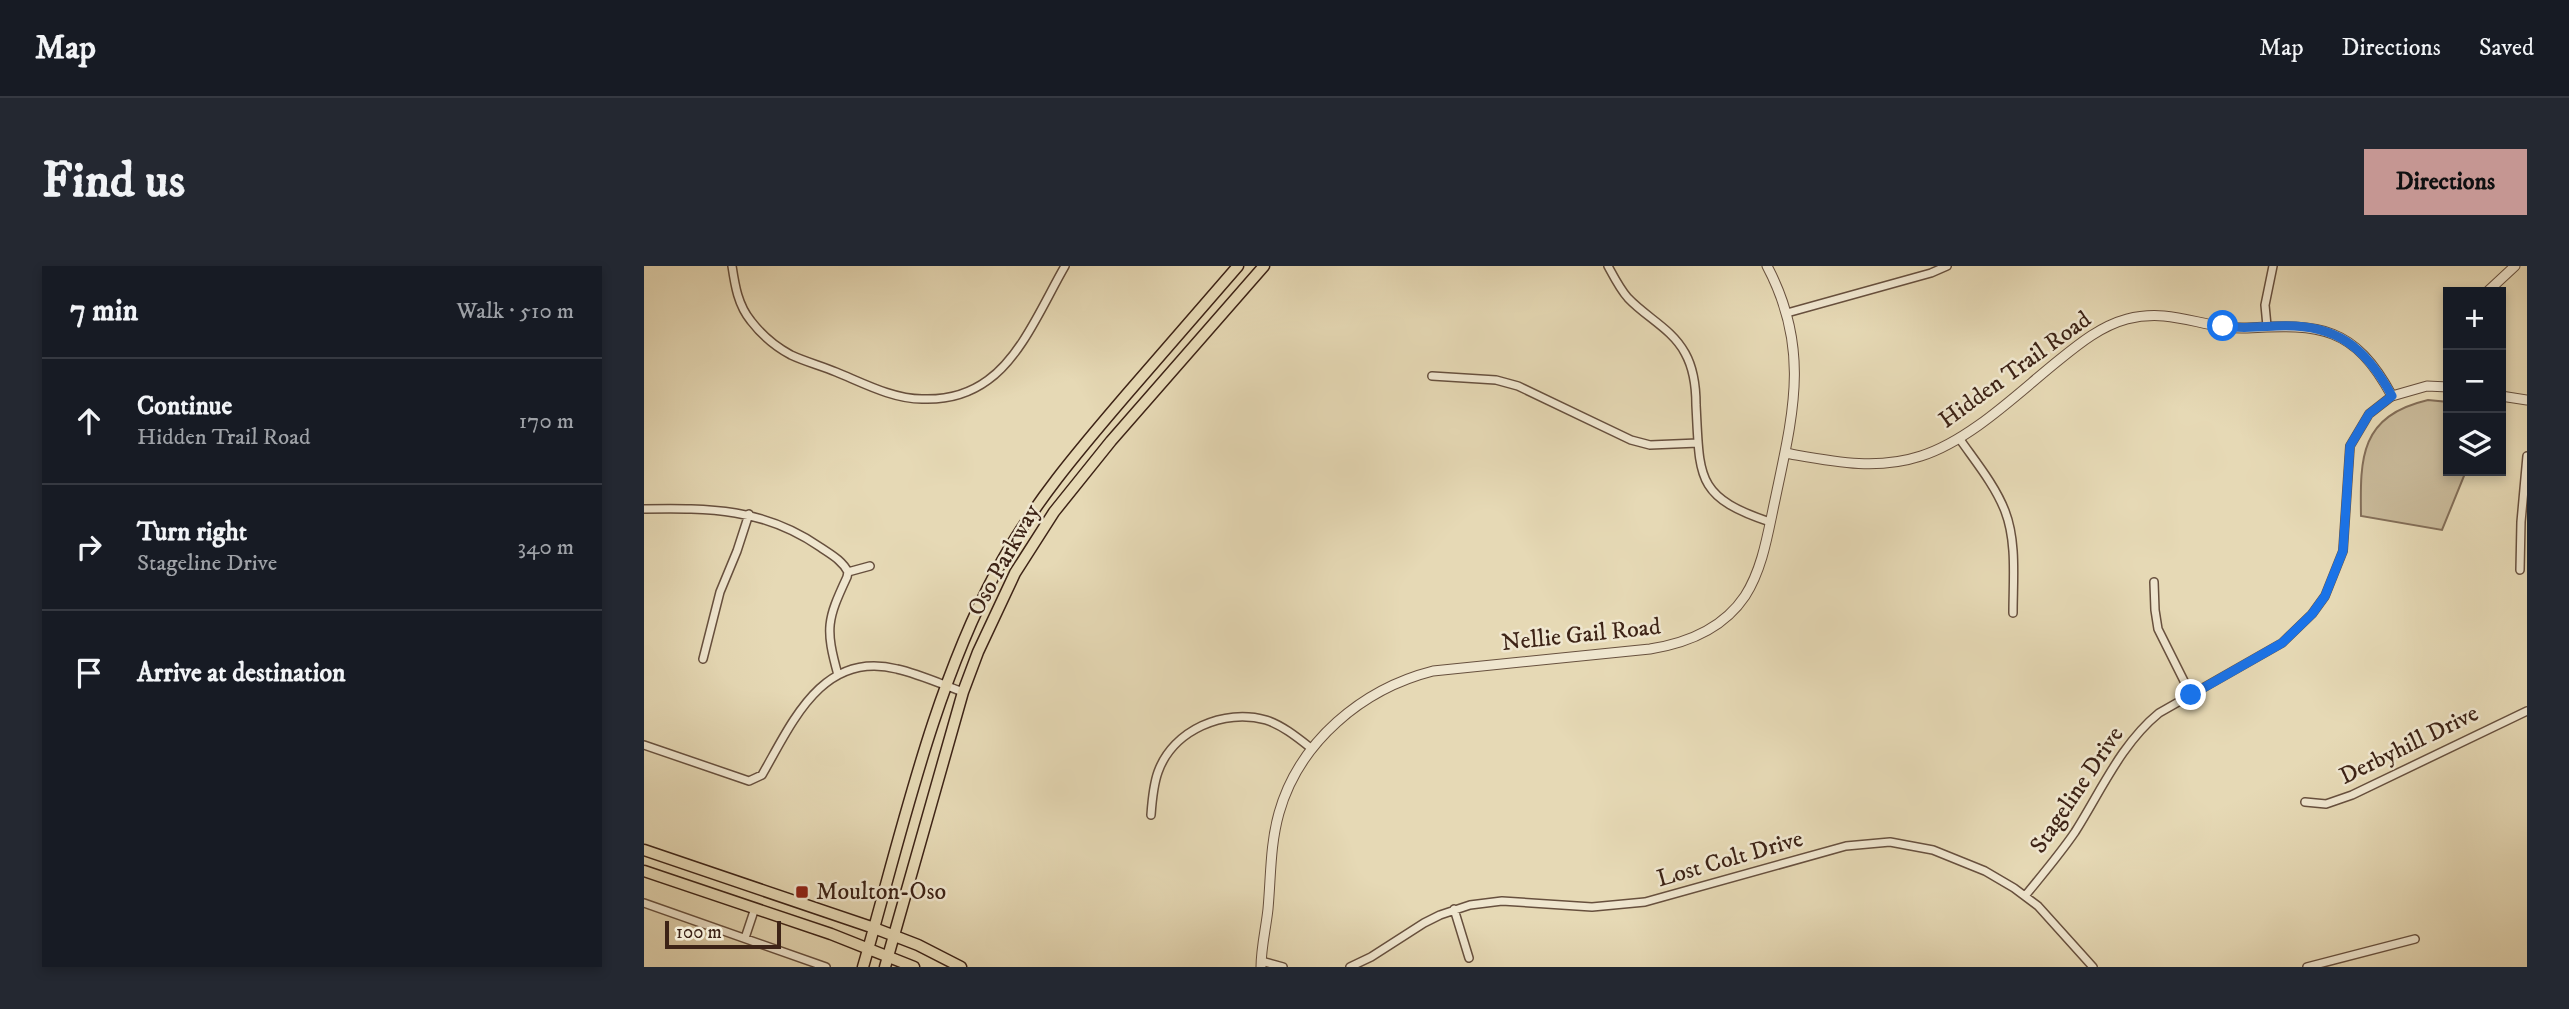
<!DOCTYPE html>
<html lang="en">
<head>
<meta charset="utf-8">
<style>
  body { margin:0; font-family:"IM FELL DW Pica",serif; background:#242831; color:#f1f3f6 }
  .controls { position:absolute; right:21px; top:21px; display:grid; overflow:hidden; border-radius:0px; box-shadow:0 4px 10px #0003 }
  .controls button { width:63px; height:63px; display:grid; place-items:center; padding:0; border:0; border-bottom:2px solid #363941; background:#171b24; color:#f1f3f6; font:35px sans-serif }
  .scale { position:absolute; left:21px; bottom:18px; width:116px; box-sizing:border-box; padding-left:7px; border:4px solid #3d2316; border-top:0; font-size:19px; line-height:24px; white-space:nowrap; color:#3d2316; -webkit-text-stroke:5px #efe6cf; paint-order:stroke }
  .stop { position:absolute; width:21px; height:21px; margin:-16px; border:5px solid #1a73e8; border-radius:50%; background:#fff }
  .stop.end { background:#1a73e8; border-color:#fff; box-shadow:0 2px 7px #0008 }
  .list { margin:0; padding:0; list-style:none }
  h2 { display:flex; justify-content:space-between; align-items:center; height:91px; margin:0; padding:0 28px; font-size:30px }
  h2 small { font-size:23px; font-weight:400; color:#9ea1a6 }
  .list li { display:grid; grid-template-columns:46px 1fr auto; gap:21px; align-items:center; box-sizing:border-box; height:126px; padding:0 28px; border-top:2px solid #363941 }
  .list b { display:block; font-size:26px; white-space:nowrap }
  .list p { margin:0; font-size:23px; white-space:nowrap; color:#9ea1a6 }
  .list em { font-size:23px; font-style:normal; color:#9ea1a6 }
  .icon { flex:none; width:38px; height:38px; fill:none; stroke:currentColor; stroke-width:2; stroke-linecap:round; stroke-linejoin:round }
  .map { position:relative; flex:none; width:1883px; height:701px; overflow:hidden; border-radius:0px }
  header { display:flex; align-items:center; gap:42px; box-sizing:border-box; height:98px; padding:0 35px; background:#171b24; border-bottom:2px solid #363941 }
  header strong { font-size:33px }
  nav { display:flex; gap:38px; margin-inline-start:auto; font-size:24px }
  .intro { display:flex; align-items:center; justify-content:space-between; box-sizing:border-box; height:168px; padding:0 42px }
  h1 { margin:0; font-size:49px }
  .button { padding:18px 32px; border-radius:0px; background:#c59692; color:#111; font-size:24px; font-weight:700 }
  main { display:flex; gap:42px; padding:0 42px }
  aside { flex:1; background:#171b24; border-radius:0px; box-shadow:0 4px 10px #0003 }
  .map>svg:first-child { display:block }
  .green { fill:#c9ba9a; stroke:#836e58; stroke-width:2 }
  .lines { fill:none; stroke-linecap:round; stroke-linejoin:round }
  .minor-casing { stroke:#67503e; stroke-width:10 }
  .tertiary-casing { stroke:#67503e; stroke-width:11 }
  .primary-casing { stroke:#3d2316; stroke-width:13 }
  .minor { stroke:#efe6cf; stroke-width:7 }
  .tertiary { stroke:#efe6cf; stroke-width:9 }
  .primary { stroke:#e6d9b5; stroke-width:10 }
  .route { stroke:#1a73e8; stroke-width:9 }
  .poi-dot { fill:#8f2418; stroke:#efe6cf; stroke-width:2.5 }
  .labels { text-anchor:middle; dominant-baseline:central; stroke-width:5; stroke-linejoin:round; paint-order:stroke }
  .street-label { font-size:24px; fill:#3d2316; stroke:#efe6cf }
  .poi-label { font-size:24px; fill:#3d2316; stroke:#efe6cf; text-anchor:start }
</style>
</head>
<body>
<header>
<strong>Map</strong>
<nav><a>Map</a><a>Directions</a><a>Saved</a></nav>
</header>
<div class="intro"><h1>Find us</h1><a class="button">Directions</a></div>
<main>
<aside>
<h2>7 min<small>Walk · 510 m</small></h2>
<ul class="list">
<li><svg class="icon" aria-label="ahead" viewBox="0 0 24 24"><path d="M12 20V5M6 11l6-6 6 6"/></svg><div><b>Continue</b><p>Hidden Trail Road</p></div><em>170 m</em></li>
<li><svg class="icon" aria-label="right" viewBox="0 0 24 24"><path d="M7 20v-9h11M14 6l5 5-5 5"/></svg><div><b>Turn right</b><p>Stageline Drive</p></div><em>340 m</em></li>
<li><svg class="icon" aria-label="arrive" viewBox="0 0 24 24"><path d="M6 21V4h12l-3 4 3 4H6"/></svg><div><b>Arrive at destination</b></div></li>
</ul>
</aside>
<div class="map">
<svg width="1883" height="701" viewBox="0 0 1883 701">
  <rect width="100%" height="100%" fill="#e6d9b5"/>
  <filter id="stains"><feTurbulence type="fractalNoise" baseFrequency=".00286" numOctaves="4"/><feColorMatrix values="0 0 0 0 .2 0 0 0 0 .09 0 0 0 0 .02 0 0 0 .5 -.17"/></filter>
  <radialGradient id="worn" r=".72"><stop offset=".6" stop-color="#630" stop-opacity="0"/><stop offset="1" stop-color="#630" stop-opacity=".3"/></radialGradient>
  <path class="green" d="M1784,134L1804,136V205H1822L1798,264L1717,250C1716,191 1716,150 1784,134Z"/>
  <g class="lines">
    <g class="minor-casing">
      <path id="minor" d="M88,0C91,20 94,39 107,55C117,68 132,81 147,89C162,96 178,100 192,106C219,117 249,133 278,133C301,134 325,128 344,114C378,90 400,36 421,0
        M964,0C970,11 976,23 984,32C1003,52 1028,63 1041,87C1050,103 1052,122 1052,139C1056,211 1051,231 1126,256
        M1143,47L1287,7L1303,0
        M1623,60L1621,39L1629,0
        M788,110L852,114L874,120L987,174L1006,179L1054,177
        M1315,172C1331,195 1351,219 1361,245C1373,276 1369,314 1369,347
        M0,243C65,242 120,242 176,281C186,288 198,294 204,306
        M1876,304L1877,256L1883,190
        M1510,316L1511,344L1514,363L1547,429
        M59,393L76,326L93,285L105,248
        M194,409C181,362 183,354 203,311L204,306L226,300
        M0,479L105,515L118,509C148,457 178,384 253,403C275,408 297,418 319,426
        M1661,536L1682,538L1708,529L1883,445
        M507,549C508,535 509,520 514,506C529,464 580,442 622,454C638,459 654,472 668,483
        M1381,630C1398,609 1416,588 1431,566C1457,525 1477,478 1515,447L1638,377L1668,348L1681,330L1699,285L1706,180L1725,148L1748,130
        M0,637L182,701
        M810,643L825,692
        M101,672L111,642
        M617,695L639,701
        M706,701L727,691L780,657L796,649L826,639L858,635L948,641L1001,636L1202,580L1246,576L1289,584L1341,605L1370,622L1394,640L1449,701
        M1663,701L1771,673"/>
    </g>
    <g class="tertiary-casing">
      <path id="tertiary" d="M1843,26L1871,0
        M1857,130L1883,134
        M1141,187C1187,195 1231,205 1277,190C1327,174 1375,126 1415,94C1436,77 1457,60 1483,53C1529,41 1560,64 1603,62C1677,58 1710,60 1748,130L1783,120L1804,121
        M617,701C617,682 622,662 624,643C627,610 626,579 635,547C655,476 718,423 789,405L1006,383C1044,377 1079,363 1101,330C1119,302 1124,266 1131,234C1149,148 1167,83 1123,0"/>
    </g>
    <g class="primary-casing">
      <path id="primary" d="M0,584L230,662L274,679L317,701
        M0,605L187,668L270,701
        M219,701C257,570 288,426 352,306C387,240 435,184 483,128C520,85 557,43 594,0
        M241,701L319,426L334,386L371,307L410,246L467,175L620,0"/>
    </g>
    <use href="#minor" class="minor"/>
    <use href="#tertiary" class="tertiary"/>
    <use href="#primary" class="primary"/>
  </g>
  <g class="lines">
    <path class="route" d="M1547,429L1638,377L1668,348L1681,330L1699,285L1706,180L1725,148L1748,130C1721,80 1691,57 1632,60C1614,61 1597,63 1579,60"/>
  </g>
  <rect class="poi-dot" x="151" y="619" width="14" height="14" rx="3.5"/>
  <g class="labels">
    <g class="street-label">
      <text transform="translate(1371 104) rotate(-36)">Hidden Trail Road</text>
      <text transform="translate(360 294) rotate(-61)">Oso Parkway</text>
      <text transform="translate(937 369) rotate(-6)">Nellie Gail Road</text>
      <text transform="translate(1765 479) rotate(-26)">Derbyhill Drive</text>
      <text transform="translate(1433 524) rotate(-56)">Stageline Drive</text>
      <text transform="translate(1086 593) rotate(-16)">Lost Colt Drive</text>
    </g>
    <g class="poi-label">
      <text x="172" y="626">Moulton-Oso</text>
    </g>
  </g>
  <rect width="100%" height="100%" filter="url(#stains)"/>
  <rect width="100%" height="100%" fill="url(#worn)"/>
</svg>
<div class="controls">
<button>+</button>
<button>−</button>
<button><svg class="icon" aria-label="layers" viewBox="0 0 24 24"><path d="M12 4l9 5-9 5-9-5zM3 14l9 5 9-5"/></svg></button>
</div>
<div class="scale">100 m</div>
<div class="stop" style="left:1579px;top:60px"></div>
<div class="stop end" style="left:1547px;top:429px"></div>
</div>
</main>
</body>
</html>
